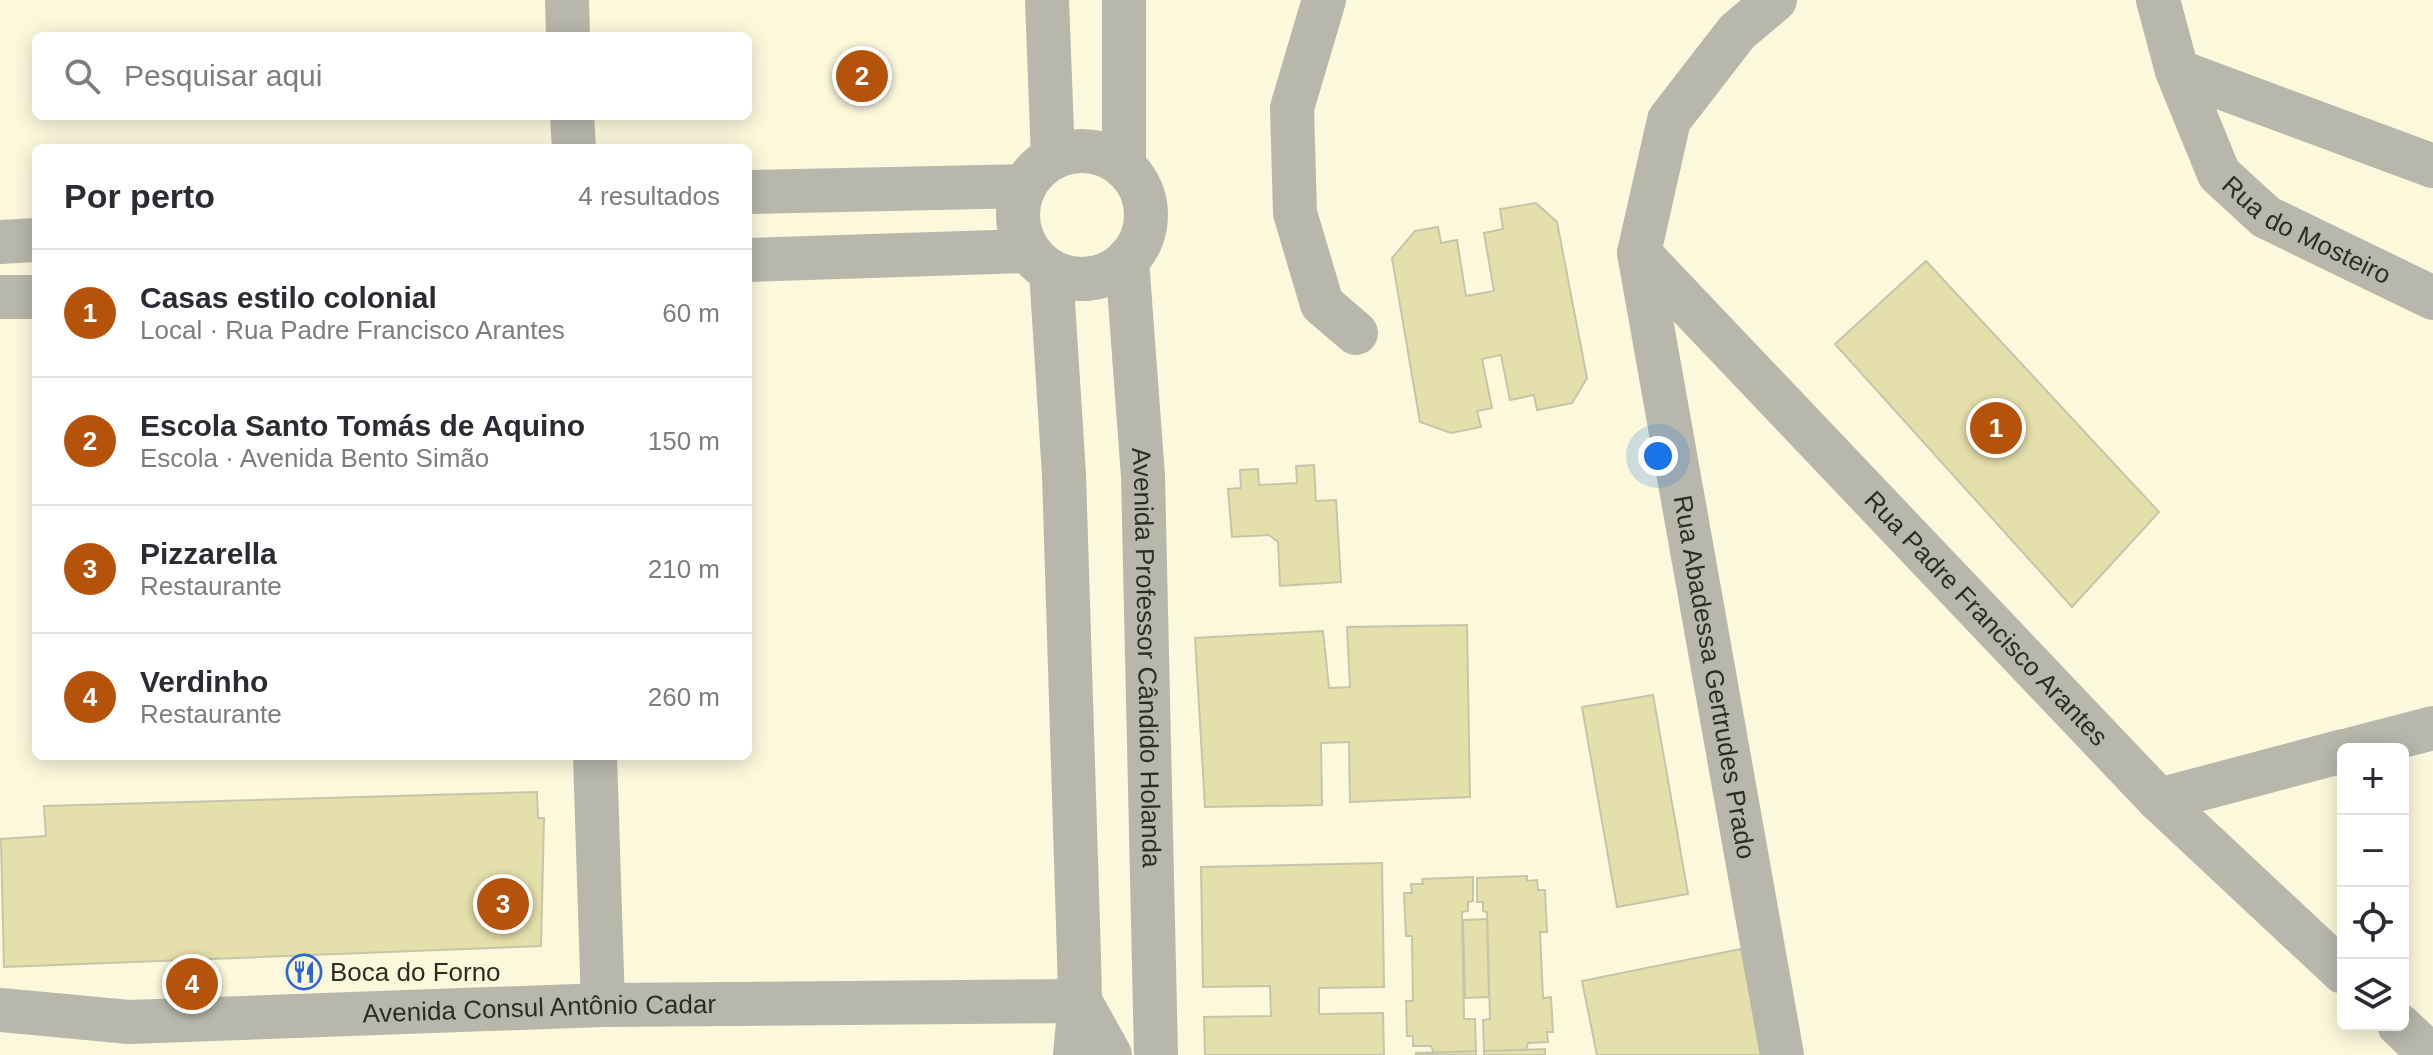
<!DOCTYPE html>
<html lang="pt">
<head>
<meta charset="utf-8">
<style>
  body { margin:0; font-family:Helvetica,sans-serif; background:#f7f7f7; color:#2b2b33 }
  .controls { position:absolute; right:24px; bottom:24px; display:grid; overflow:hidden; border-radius:12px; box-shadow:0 4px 20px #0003 }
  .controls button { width:72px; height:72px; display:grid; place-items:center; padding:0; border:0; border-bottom:2px solid #e1e1e2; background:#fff; color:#2b2b33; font:40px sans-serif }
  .you { position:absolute; left:1658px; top:456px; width:28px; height:28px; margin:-20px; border:6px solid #fff; border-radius:50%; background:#1a73e8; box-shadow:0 0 0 12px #1a73e833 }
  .badge { display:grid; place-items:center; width:52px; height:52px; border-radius:50%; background:#b45309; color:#fff; font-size:26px; font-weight:700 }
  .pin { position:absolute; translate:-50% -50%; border:4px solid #fff; box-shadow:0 2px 8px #0006 }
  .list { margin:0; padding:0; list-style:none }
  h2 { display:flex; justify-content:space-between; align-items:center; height:104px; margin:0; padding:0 32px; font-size:34px }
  h2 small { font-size:26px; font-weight:400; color:#7c7c81 }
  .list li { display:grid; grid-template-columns:52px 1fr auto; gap:24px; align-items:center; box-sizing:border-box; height:128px; padding:0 32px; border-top:2px solid #e1e1e2 }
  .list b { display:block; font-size:30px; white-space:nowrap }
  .list p { margin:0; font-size:26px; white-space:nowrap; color:#7c7c81 }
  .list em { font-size:26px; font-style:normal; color:#7c7c81 }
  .icon { flex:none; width:44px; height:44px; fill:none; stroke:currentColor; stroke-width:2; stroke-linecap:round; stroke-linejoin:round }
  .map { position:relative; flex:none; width:2433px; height:1055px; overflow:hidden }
  .search { position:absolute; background:#fff; box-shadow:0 4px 20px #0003; left:32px; top:32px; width:720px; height:88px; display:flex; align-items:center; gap:20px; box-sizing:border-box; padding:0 28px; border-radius:12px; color:#7c7c81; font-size:30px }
  .panel { position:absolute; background:#fff; box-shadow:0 4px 20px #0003; left:32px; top:144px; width:720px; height:616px; border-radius:12px }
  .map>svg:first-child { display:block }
  .building { fill:#e5dfab; stroke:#c7c5a9; stroke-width:2 }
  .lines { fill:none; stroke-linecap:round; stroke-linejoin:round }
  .minor { stroke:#b8b7ab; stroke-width:44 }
  .labels { text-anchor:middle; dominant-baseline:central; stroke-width:6; stroke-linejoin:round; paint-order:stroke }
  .street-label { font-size:26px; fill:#2e2d23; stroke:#fbf8dc }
  .poi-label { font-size:26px; fill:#2e2d23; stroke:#fbf8dc; text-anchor:start }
</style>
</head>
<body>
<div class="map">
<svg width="2433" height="1055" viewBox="0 0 2433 1055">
  <rect width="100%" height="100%" fill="#fbf8dc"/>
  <path class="building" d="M1536,203L1557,222L1587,378L1572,403L1537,410L1534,395L1510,400L1501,355L1482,359L1492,408L1477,411L1481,427L1451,433L1420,422L1392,258L1415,231L1438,227L1441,243L1457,240L1466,296L1494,291L1484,233L1503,229L1500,209Z
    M1926,261L2159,512L2072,607L1835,344Z
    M1314,465L1316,501L1336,500L1341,582L1280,586L1278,542L1269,535L1232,537L1228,489L1241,488L1240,470L1258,469L1259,485L1297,483L1296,466Z
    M1467,625L1470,797L1350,802L1349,742L1321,743L1322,805L1205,807L1195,638L1323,631L1329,688L1350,687L1347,627Z
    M1653,695L1688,894L1617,907L1582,707Z
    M537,792L538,818H544L541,946L4,967L1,839L46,836L44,806Z
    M1382,863L1384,987L1319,988V1014L1383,1013L1384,1055H1205L1204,1017L1271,1016L1270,986L1203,987L1201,867Z
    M1527,876V881L1537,880L1538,890H1545L1547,932H1540L1543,998L1551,997L1553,1032H1547L1548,1042L1528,1043L1526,1050L1484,1051L1483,1020L1490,1019L1487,912L1483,911V902H1477V878Z
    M1473,877V901L1468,902V911L1462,912L1464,1019H1475L1476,1051L1434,1053L1431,1046H1413V1036H1407L1406,1001H1413L1412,936H1406L1404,893H1412L1411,884H1423L1422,879Z
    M1487,919L1489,997L1465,998L1463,920Z
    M1741,949L1762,1055H1597L1582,981Z
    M1545,1049V1055H1484V1051Z
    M1476,1051V1055H1416V1053Z"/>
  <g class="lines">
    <g class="minor">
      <path d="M567,0L568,36"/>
      <path d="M1047,0L1053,158"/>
      <path d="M1324,0L1292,108L1295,213L1322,304L1356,333"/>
      <path id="s1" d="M1775,0L1737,32L1669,120L1639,253L1782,1055"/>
      <path id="s2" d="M2158,0L2177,71L2219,174L2266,217L2433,298"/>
      <path d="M2177,71L2433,166"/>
      <path d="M572,116L574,148"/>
      <circle cx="1082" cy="215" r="64"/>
      <path d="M1124,167V0"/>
      <path d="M748,192L1025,186"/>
      <path d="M0,242L36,240"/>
      <path id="s3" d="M1639,253L2159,800L2343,972"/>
      <path d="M748,260L1029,251"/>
      <path id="s4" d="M1127,260L1143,476L1156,1055"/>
      <path d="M1051,271L1064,475L1079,957L1080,1001L1075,1055"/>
      <path d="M0,297H36"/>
      <path d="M2352,749L2433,728"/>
      <path d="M595,756L603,1005"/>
      <path d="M2159,800L2343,751"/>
      <path d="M1080,1001L1110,1055"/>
      <path id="s5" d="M0,1010L129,1022L603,1005L1080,1001"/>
      <path d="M2399,1025L2431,1055"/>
    </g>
  </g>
  <defs>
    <g id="restaurant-ring" transform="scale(1.8)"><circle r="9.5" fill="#fbf8dc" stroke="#2d65d3" stroke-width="1.5"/><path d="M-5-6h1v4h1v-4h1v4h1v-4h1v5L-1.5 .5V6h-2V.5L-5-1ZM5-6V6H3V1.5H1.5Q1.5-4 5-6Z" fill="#2d65d3"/></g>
  </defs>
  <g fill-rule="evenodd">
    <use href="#restaurant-ring" x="304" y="972"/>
  </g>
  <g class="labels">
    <g class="street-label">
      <text stroke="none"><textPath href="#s2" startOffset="290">Rua do Mosteiro</textPath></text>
      <text stroke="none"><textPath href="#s3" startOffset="504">Rua Padre Francisco Arantes</textPath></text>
      <text stroke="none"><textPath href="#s4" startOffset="398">Avenida Professor Cândido Holanda</textPath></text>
      <text stroke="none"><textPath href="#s1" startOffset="728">Rua Abadessa Gertrudes Prado</textPath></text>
      <text stroke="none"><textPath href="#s5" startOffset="540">Avenida Consul Antônio Cadar</textPath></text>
    </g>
    <g class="poi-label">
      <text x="330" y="972">Boca do Forno</text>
    </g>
  </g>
</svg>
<div class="controls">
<button>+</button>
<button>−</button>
<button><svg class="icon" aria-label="locate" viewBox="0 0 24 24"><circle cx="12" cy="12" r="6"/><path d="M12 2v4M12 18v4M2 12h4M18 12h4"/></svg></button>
<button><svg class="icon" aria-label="layers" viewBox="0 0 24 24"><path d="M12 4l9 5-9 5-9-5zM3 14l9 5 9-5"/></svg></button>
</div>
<div class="you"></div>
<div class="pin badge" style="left:1996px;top:428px">1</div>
<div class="pin badge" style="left:862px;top:76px">2</div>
<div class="pin badge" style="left:503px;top:904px">3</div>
<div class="pin badge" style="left:192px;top:984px">4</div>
<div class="search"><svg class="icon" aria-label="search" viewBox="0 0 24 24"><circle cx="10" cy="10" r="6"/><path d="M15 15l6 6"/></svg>Pesquisar aqui</div>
<section class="panel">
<h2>Por perto<small>4 resultados</small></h2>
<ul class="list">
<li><span class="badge">1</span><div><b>Casas estilo colonial</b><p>Local · Rua Padre Francisco Arantes</p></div><em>60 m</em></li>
<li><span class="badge">2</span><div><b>Escola Santo Tomás de Aquino</b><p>Escola · Avenida Bento Simão</p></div><em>150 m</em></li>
<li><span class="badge">3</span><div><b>Pizzarella</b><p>Restaurante</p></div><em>210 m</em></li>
<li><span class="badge">4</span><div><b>Verdinho</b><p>Restaurante</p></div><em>260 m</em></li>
</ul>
</section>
</div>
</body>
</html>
